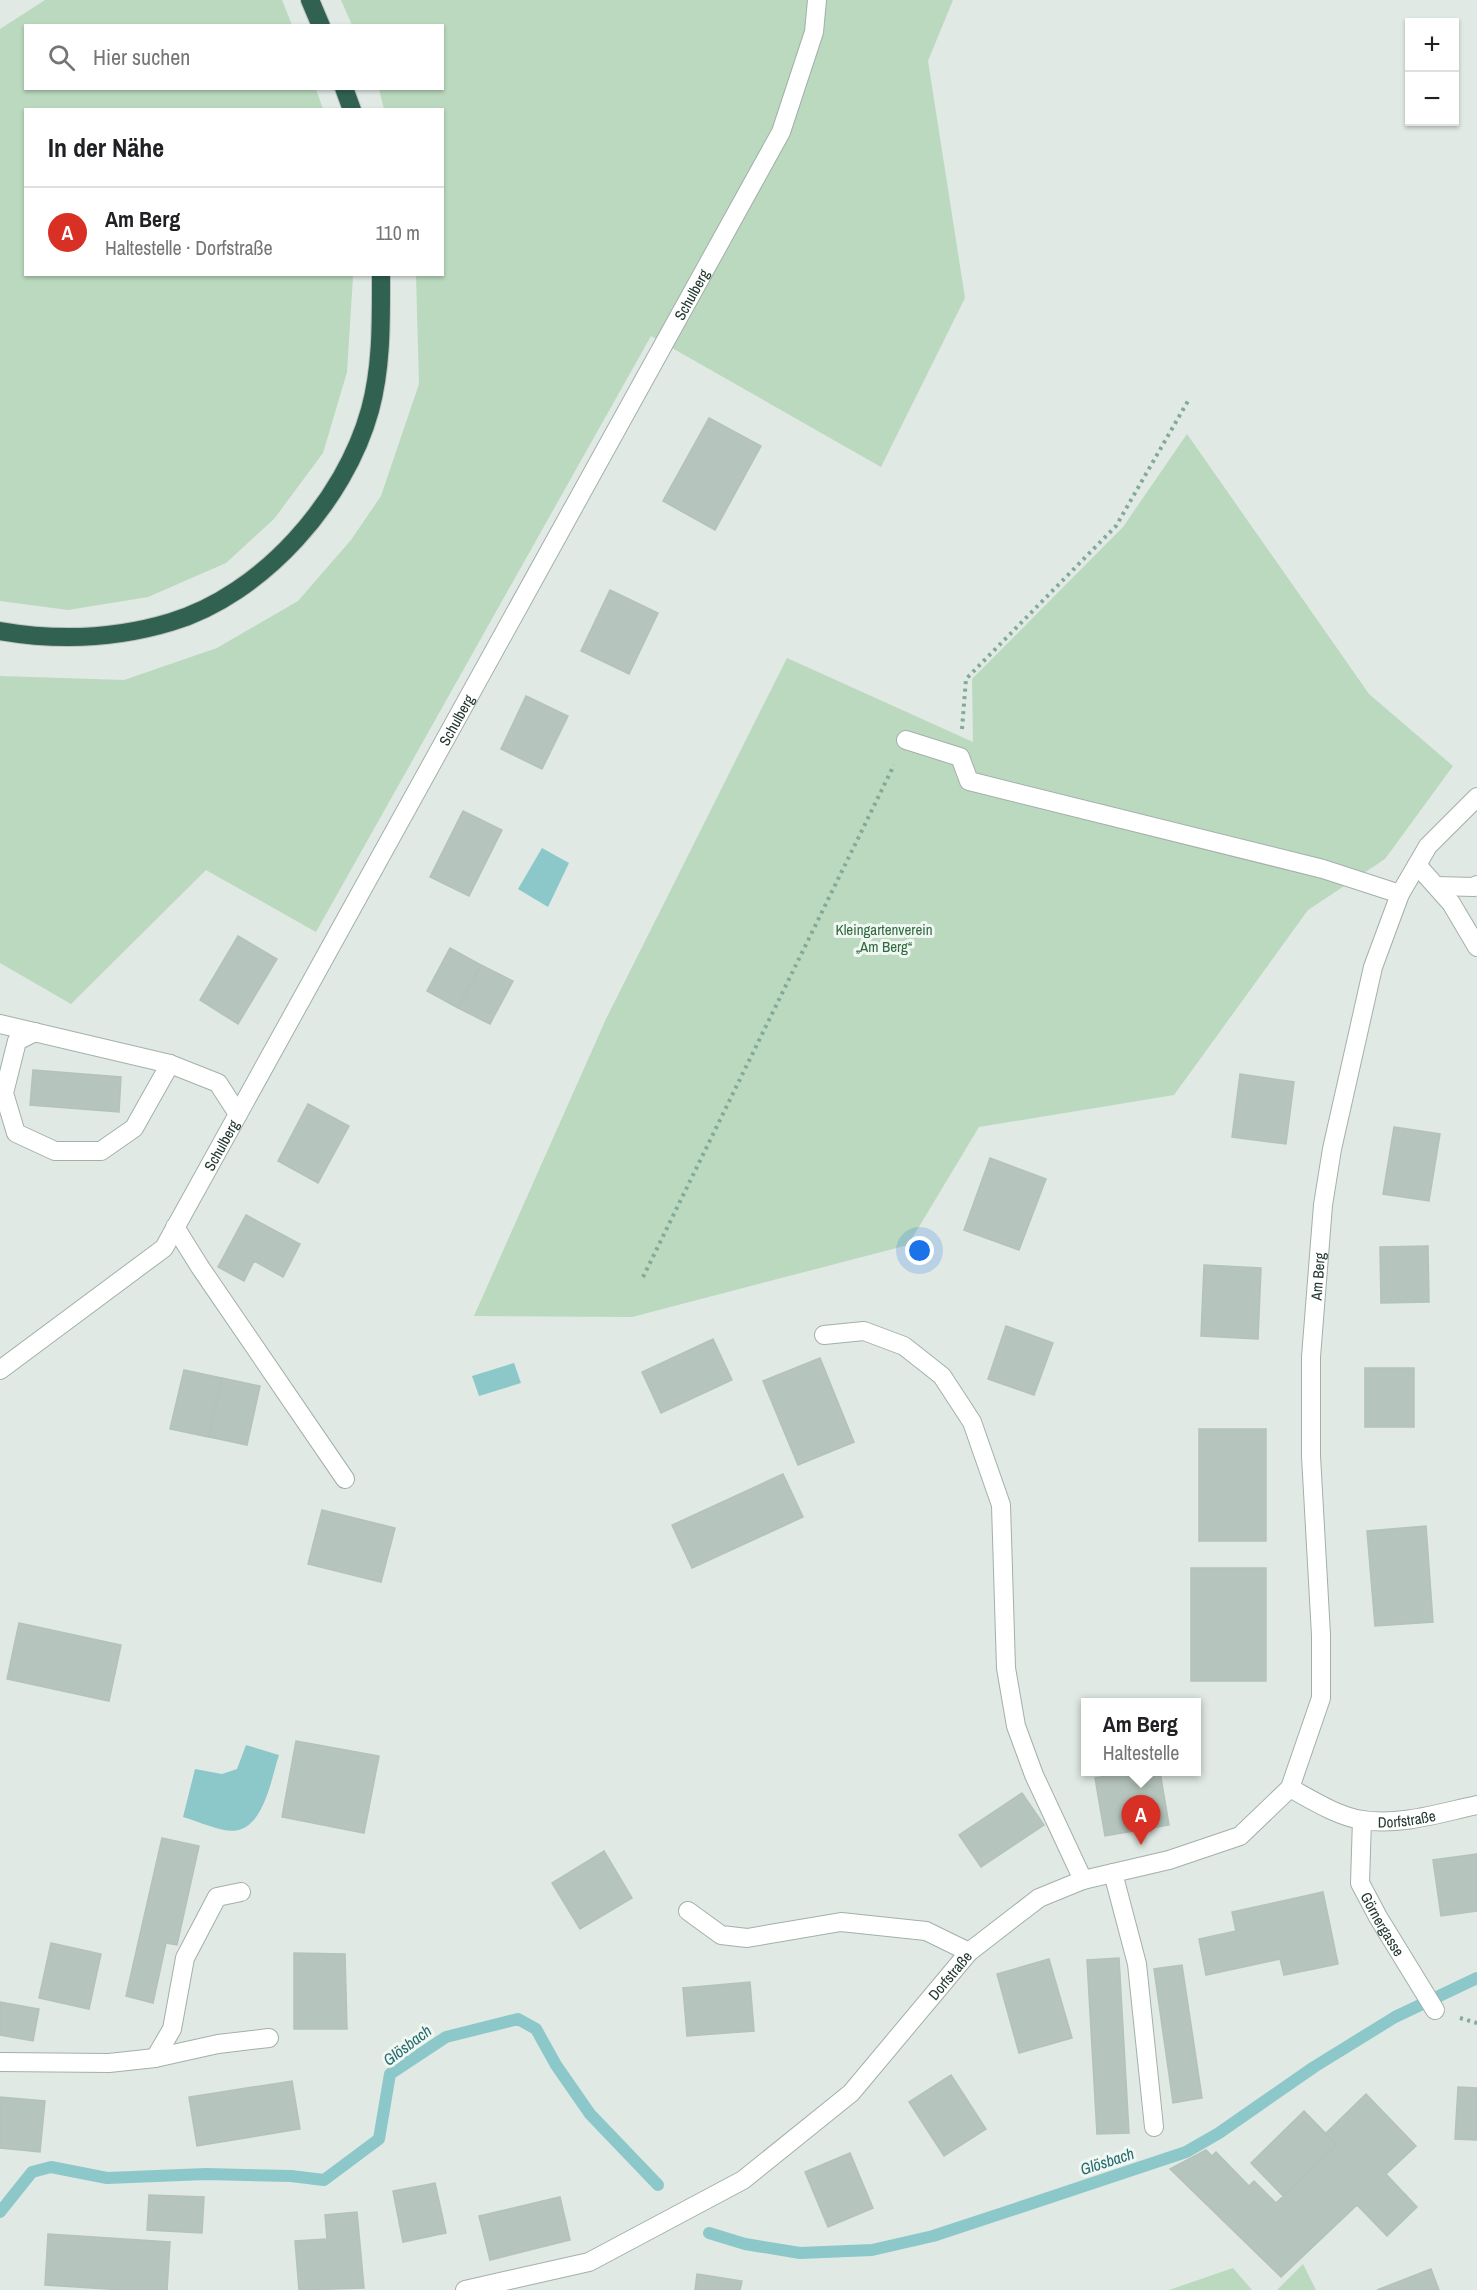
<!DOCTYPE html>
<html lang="de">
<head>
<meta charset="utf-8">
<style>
  body { margin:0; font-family:"Archivo Narrow",sans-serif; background:#f2f2f2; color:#202124 }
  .controls { position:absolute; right:18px; top:18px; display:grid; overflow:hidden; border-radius:0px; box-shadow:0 2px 4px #0004 }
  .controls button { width:54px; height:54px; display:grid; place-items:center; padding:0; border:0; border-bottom:2px solid #e0e0e0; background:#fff; color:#202124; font:30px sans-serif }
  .you { position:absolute; left:920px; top:1251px; width:21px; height:21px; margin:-15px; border:4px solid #fff; border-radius:50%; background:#1a73e8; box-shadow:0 0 0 9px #1a73e833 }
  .badge { display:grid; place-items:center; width:39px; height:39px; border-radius:50%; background:#d93025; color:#fff; font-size:20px; font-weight:700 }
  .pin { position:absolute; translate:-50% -50px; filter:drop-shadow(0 2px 3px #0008) }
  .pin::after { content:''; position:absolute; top:32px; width:21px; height:18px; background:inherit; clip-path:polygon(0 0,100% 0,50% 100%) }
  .popup { position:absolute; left:1081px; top:1698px; width:120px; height:78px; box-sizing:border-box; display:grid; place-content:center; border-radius:0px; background:#fff; filter:drop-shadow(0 2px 4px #0005); font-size:20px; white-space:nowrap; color:#757577 }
  .popup b { font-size:22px; color:#202124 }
  .popup::after { content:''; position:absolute; left:50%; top:100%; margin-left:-12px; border:12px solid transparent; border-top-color:#fff }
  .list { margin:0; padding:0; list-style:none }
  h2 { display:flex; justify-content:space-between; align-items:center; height:78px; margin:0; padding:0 24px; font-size:26px }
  h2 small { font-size:20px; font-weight:400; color:#757577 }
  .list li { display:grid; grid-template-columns:39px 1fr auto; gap:18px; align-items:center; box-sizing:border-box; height:90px; padding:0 24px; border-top:2px solid #e0e0e0 }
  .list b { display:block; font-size:22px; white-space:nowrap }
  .list p { margin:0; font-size:20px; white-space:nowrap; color:#757577 }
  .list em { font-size:20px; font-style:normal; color:#757577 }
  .icon { flex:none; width:33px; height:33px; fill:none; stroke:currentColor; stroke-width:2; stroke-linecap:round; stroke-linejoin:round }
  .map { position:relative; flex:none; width:1477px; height:2290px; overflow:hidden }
  .search { position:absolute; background:#fff; box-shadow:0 2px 4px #0004; left:24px; top:24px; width:420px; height:66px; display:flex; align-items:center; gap:15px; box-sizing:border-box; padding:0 21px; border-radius:0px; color:#757577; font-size:22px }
  .panel { position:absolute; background:#fff; box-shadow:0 2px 4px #0004; left:24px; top:108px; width:420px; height:168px; border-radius:0px }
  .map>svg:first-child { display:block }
  .green { fill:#bad9be }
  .water { fill:#8cc8ca }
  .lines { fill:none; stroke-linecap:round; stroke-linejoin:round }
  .stream { stroke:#8cc8ca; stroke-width:12 }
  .building { fill:#b5c4bc; stroke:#b3c2ba; stroke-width:1.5 }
  .minor-casing { stroke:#a3b0aa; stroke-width:20 }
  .highway-casing { stroke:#bdc3c1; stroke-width:20 }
  .path { stroke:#83aa99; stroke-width:4; stroke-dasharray:3 4.5; stroke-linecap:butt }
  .minor { stroke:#fff; stroke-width:18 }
  .highway { stroke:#316151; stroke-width:18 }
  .labels { text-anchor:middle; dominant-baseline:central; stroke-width:6; stroke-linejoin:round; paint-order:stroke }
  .street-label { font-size:15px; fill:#22382f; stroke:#f0f6f2 }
  .park-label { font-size:15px; fill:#306b3f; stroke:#f0f6f2 }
  .water-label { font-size:16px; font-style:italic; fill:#226b6e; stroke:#f0f6f2 }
</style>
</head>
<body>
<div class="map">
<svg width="1477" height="2290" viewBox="0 0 1477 2290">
  <rect width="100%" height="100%" fill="#e0e9e4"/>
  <path class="green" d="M45,0H282L292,25L26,26V88L316,89L323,109L26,110V274H352L353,277L347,372L323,453L274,519L226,563L148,597L68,610L0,601V29Z
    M341,0H953L928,61L965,298L881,467L651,336L316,932L206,870L71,1004L0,963V676L124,680L217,648L298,601L351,540L381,496L419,384L416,275L442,274V110L384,109L379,89L442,88V26L352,25Z
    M1187,434L1369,694L1453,766L1385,859L1308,910L1174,1095L979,1127L908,1245L632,1317L474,1316L606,1019L787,658L973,742L972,679L1123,527Z
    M1303,2264L1316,2290H1277Z
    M1233,2268L1252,2290H1169Z"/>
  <path class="water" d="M542,848L569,863L548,907L518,889Z
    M514,1363L521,1383L479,1396L472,1376Z
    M246,1745L279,1755C270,1782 263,1838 224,1830C210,1827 196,1821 183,1817L195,1769L222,1774L237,1769Z"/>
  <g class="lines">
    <path class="stream" d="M0,2212L32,2172L51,2167L107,2178L206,2174L291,2176L324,2180L379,2139L390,2074L446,2037L518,2019L536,2029L556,2065L590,2114L658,2185
      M709,2233L745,2244L800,2253L872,2250L933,2236L1033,2203L1186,2152L1219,2133L1314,2067L1395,2017L1477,1978"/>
  </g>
  <path class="building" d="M709,418L761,446L715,530L663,501Z
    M610,590L658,613L629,674L581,651Z
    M526,696L568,716L542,769L501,749Z
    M463,811L502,830L469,896L430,877Z
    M238,936L277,959L238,1024L200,1000Z
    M450,948L481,965L458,1008L427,991Z
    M481,965L513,981L490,1024L458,1008Z
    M33,1070L121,1077L119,1112L30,1105Z
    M1240,1074L1294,1082L1286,1144L1232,1137Z
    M308,1104L349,1126L318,1183L278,1161Z
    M1394,1127L1440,1134L1429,1201L1383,1194Z
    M990,1158L1046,1179L1019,1250L964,1230Z
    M246,1215L300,1244L283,1277L254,1261L244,1281L218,1267Z
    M1428,1246L1429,1302L1381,1303L1380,1247Z
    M1204,1265L1261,1268L1258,1339L1201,1336Z
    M1006,1326L1053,1343L1034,1395L988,1379Z
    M713,1339L732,1380L661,1413L642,1372Z
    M820,1358L854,1442L798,1465L763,1381Z
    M1365,1368H1414V1427H1365Z
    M184,1370L222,1378L209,1437L170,1429Z
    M222,1378L260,1386L247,1445L209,1437Z
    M1199,1429H1266V1541H1199Z
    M783,1474L803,1517L692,1568L672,1525Z
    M322,1510L395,1528L381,1582L308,1564Z
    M1426,1526L1433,1622L1375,1626L1367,1531Z
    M1191,1568H1266V1681H1191Z
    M19,1623L121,1645L109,1701L7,1679Z
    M296,1741L379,1756L364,1833L282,1817Z
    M1134,1772H1160L1169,1825L1105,1836L1095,1778Z
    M1022,1793L1044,1825L981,1867L959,1835Z
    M162,1838L199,1846L177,1945L166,1943L153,2003L126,1996Z
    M604,1851L632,1898L580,1929L552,1883Z
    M1477,1854V1911L1441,1916L1433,1860Z
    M1323,1892L1338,1964L1284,1975L1280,1959L1206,1975L1199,1939L1236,1931L1232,1912Z
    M51,1943L101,1954L89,2009L39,1998Z
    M294,1953L345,1954L347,2029H294Z
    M1119,1958L1129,2133L1097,2134L1087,1960Z
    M1049,1959L1072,2038L1019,2053L997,1974Z
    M1182,1965L1202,2098L1173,2103L1154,1969Z
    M750,1982L754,2031L687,2036L683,1988Z
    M0,2002L39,2009L33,2041L0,2035Z
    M951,2075L986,2129L944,2156L909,2102Z
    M292,2081L300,2129L197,2146L189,2097Z
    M1458,2087L1477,2088V2140L1455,2139Z
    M1366,2094L1416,2146L1386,2174L1417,2207L1387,2236L1357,2205L1281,2277L1170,2169L1206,2150L1212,2156L1216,2152L1249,2186L1254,2181L1276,2203L1337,2145L1326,2133Z
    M0,2097L45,2101L40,2152L0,2148Z
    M1304,2111L1337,2145L1283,2196L1251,2163Z
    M850,2153L873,2208L828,2227L805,2172Z
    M435,2183L446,2233L403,2242L393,2191Z
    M149,2195L204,2197L202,2233L147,2230Z
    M560,2197L570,2240L490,2260L479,2216Z
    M357,2212L364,2288L299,2290L295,2241L327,2239L325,2215Z
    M48,2234L170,2242L167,2290H123L45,2285Z
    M1431,2269L1439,2290H1377Z
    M697,2274L742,2281L740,2290H695Z"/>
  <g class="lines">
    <g class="minor-casing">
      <g id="minor">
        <path d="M906,740L960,757L969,781L1323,869L1400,894"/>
        <path d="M1417,865L1451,903L1477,947"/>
        <path d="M1436,886L1474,887L1477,885"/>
        <path d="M0,1024L170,1064L218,1083L238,1114"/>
        <path d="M35,1032L17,1041L4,1093L16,1133L55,1151H101L134,1128L170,1064"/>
        <path d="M175,1227L200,1267L345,1479"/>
        <path d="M824,1335L864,1331L904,1346L942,1376L972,1422L1001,1505L1006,1668L1016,1726L1034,1775L1083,1880"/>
        <path id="s1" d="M0,1370L164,1248L781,132L814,32L817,0"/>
        <path id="s2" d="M1290,1788C1312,1800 1337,1816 1362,1820C1400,1826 1440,1813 1477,1805"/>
        <path id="s3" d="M1362,1820L1360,1883L1378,1917L1435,2010"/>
        <path d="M1113,1873L1137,1964L1154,2127"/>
        <path d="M688,1911L721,1935L747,1938L841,1922L926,1931L969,1952"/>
        <path d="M155,2058L172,2029L185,1958L217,1897L241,1892"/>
        <path d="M0,2062L109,2063L155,2058L218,2044L269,2038"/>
        <path id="s4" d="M465,2290L589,2262L743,2180L851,2093L969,1952L1039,1898L1083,1880L1169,1860L1240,1836L1290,1788L1321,1698V1635L1311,1456V1357L1323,1205L1332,1149L1373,967L1400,894L1428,846L1477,797"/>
      </g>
    </g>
    <g class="highway-casing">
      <path id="highway" d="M310,0L321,26
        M344,88L352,110
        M0,631C58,641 115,639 171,622C262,595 345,501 370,410C382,366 381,320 381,274"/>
    </g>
    <path class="path" d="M962,729L966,679L1116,526L1188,401
      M643,1277L894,765
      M1460,2018L1477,2023"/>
    <use href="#minor" class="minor"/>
    <use href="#highway" class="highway"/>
  </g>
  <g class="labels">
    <g class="street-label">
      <text stroke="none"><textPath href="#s1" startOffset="1294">Schulberg</textPath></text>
      <text stroke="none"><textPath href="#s1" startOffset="808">Schulberg</textPath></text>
      <text stroke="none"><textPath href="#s1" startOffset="322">Schulberg</textPath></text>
      <text stroke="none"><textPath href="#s4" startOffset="1510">Am Berg</textPath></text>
      <text stroke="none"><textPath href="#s2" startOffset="124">Dorfstraße</textPath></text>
      <text stroke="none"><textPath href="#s3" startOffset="110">Görnergasse</textPath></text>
      <text stroke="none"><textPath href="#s4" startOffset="594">Dorfstraße</textPath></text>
    </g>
    <g class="park-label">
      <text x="884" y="929">Kleingartenverein<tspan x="884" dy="17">„Am Berg“</tspan></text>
    </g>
    <g class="water-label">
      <text transform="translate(407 2045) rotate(-37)">Glösbach</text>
      <text transform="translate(1107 2161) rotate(-18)">Glösbach</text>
    </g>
  </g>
</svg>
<div class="controls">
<button>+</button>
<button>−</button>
</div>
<div class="you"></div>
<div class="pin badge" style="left:1141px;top:1845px">A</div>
<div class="popup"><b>Am Berg</b>Haltestelle</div>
<div class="search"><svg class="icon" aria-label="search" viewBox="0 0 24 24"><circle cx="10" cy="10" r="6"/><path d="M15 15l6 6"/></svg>Hier suchen</div>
<section class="panel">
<h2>In der Nähe<small></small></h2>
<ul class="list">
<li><span class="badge">A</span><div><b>Am Berg</b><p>Haltestelle · Dorfstraße</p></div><em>110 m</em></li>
</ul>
</section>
</div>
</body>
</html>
